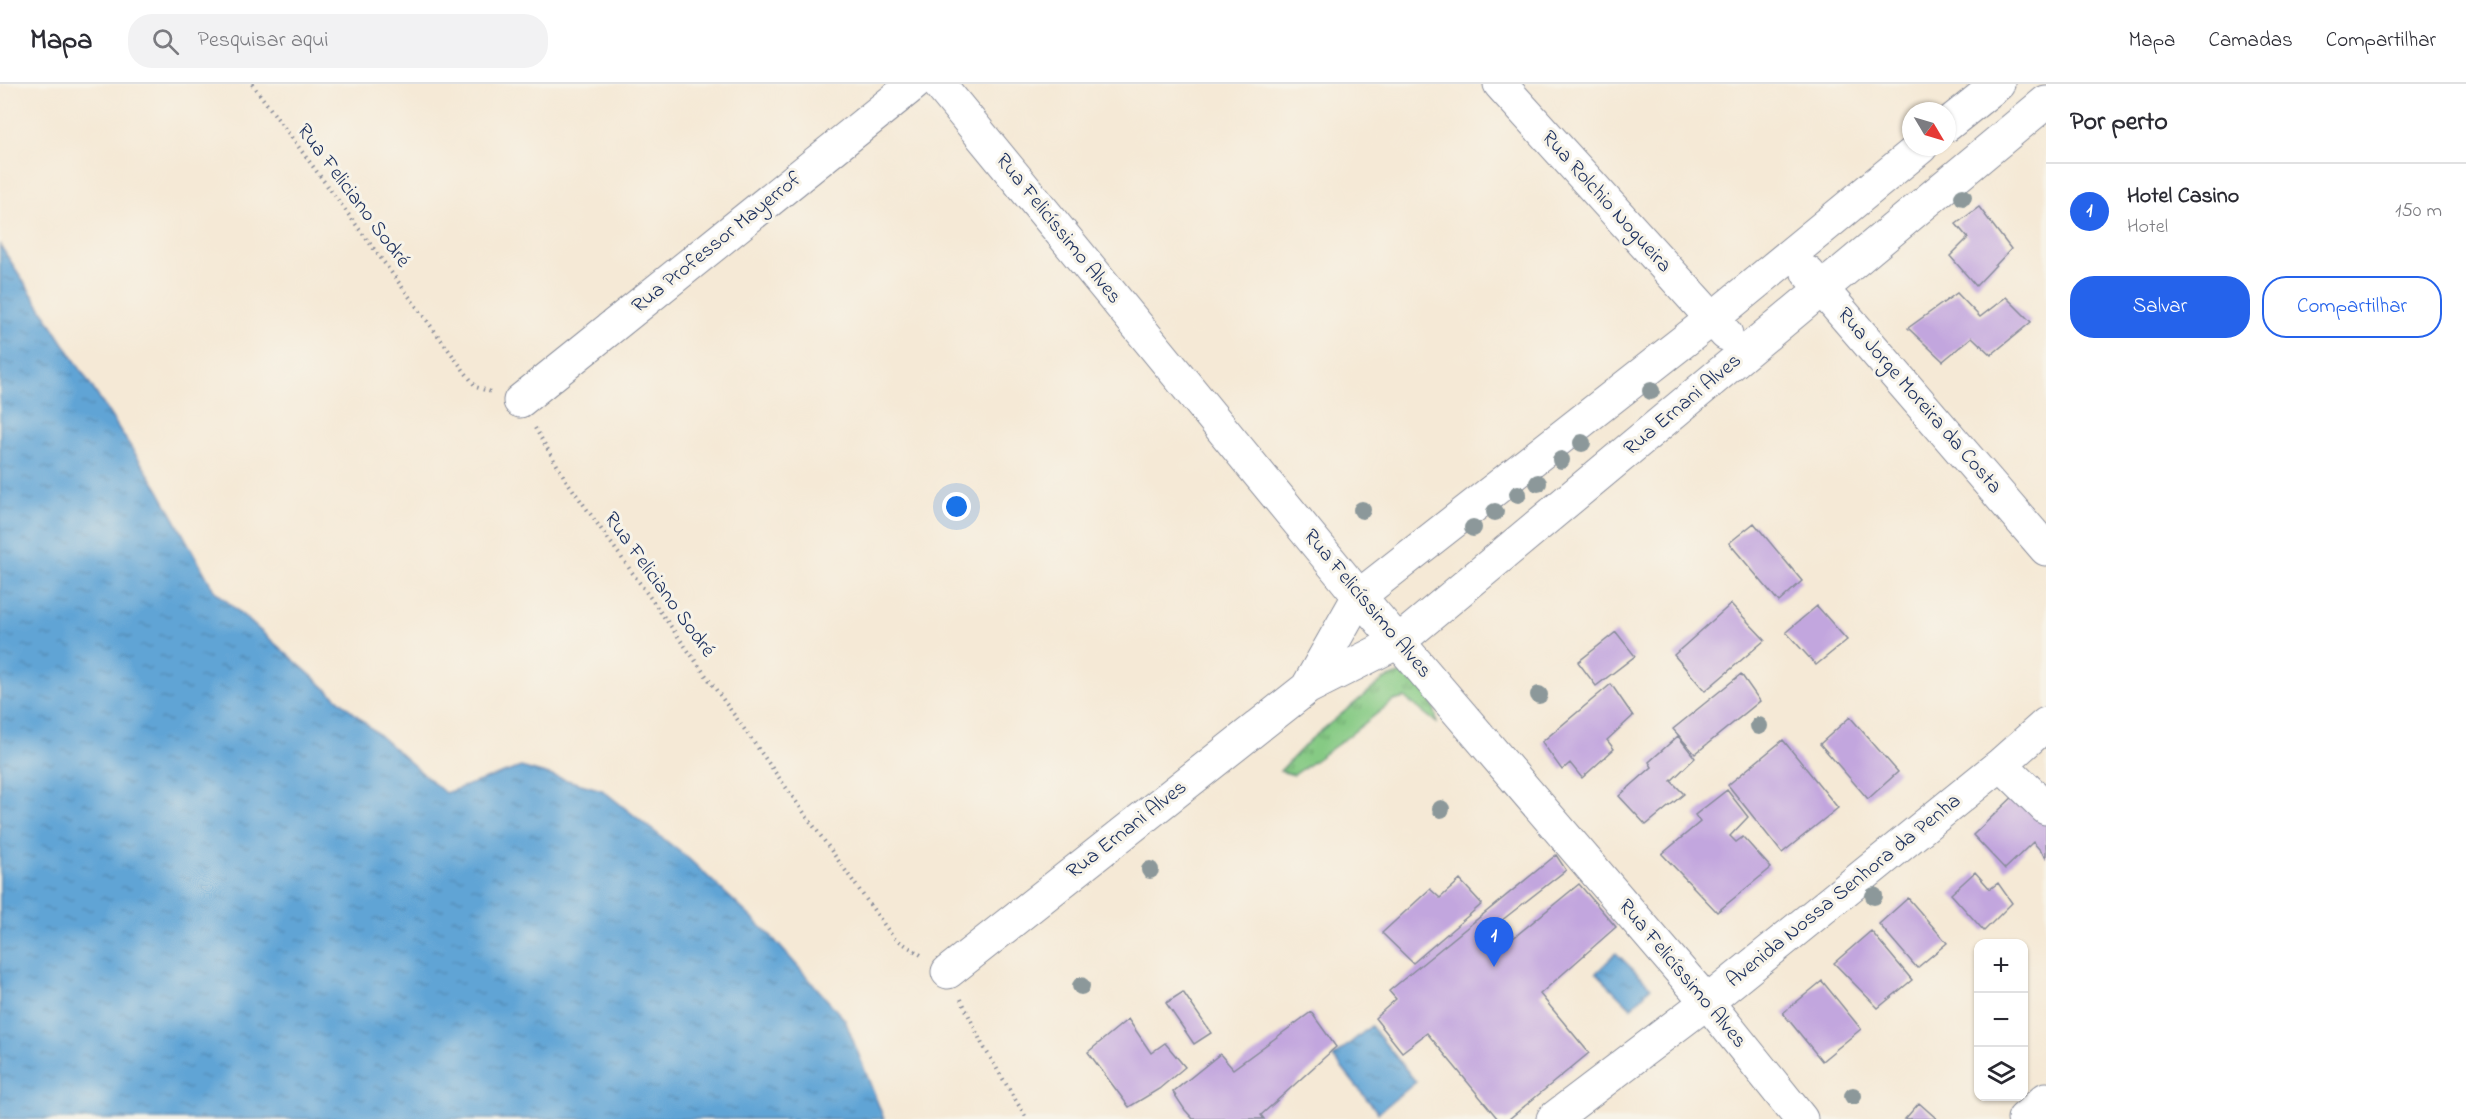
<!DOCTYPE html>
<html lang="pt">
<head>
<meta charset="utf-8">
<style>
  body { margin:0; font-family:"Indie Flower",sans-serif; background:#f2f2f3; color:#2b2b33 }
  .controls { position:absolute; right:18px; bottom:18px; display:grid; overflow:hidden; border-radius:12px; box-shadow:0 2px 4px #0004 }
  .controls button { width:54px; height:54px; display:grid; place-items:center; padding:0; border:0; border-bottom:2px solid #e1e1e2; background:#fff; color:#2b2b33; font:30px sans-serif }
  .compass { position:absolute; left:1902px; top:18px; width:54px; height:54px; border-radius:50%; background:#fff; box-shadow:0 2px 4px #0004; rotate:128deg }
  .you { position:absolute; left:957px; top:423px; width:21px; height:21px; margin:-15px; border:4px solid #fff; border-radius:50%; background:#1a73e8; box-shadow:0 0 0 9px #1a73e833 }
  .badge { display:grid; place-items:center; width:39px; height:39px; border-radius:50%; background:#2563eb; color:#fff; font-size:20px; font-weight:700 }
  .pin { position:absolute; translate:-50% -50px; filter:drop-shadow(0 2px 3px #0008) }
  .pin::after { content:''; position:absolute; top:32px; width:21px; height:18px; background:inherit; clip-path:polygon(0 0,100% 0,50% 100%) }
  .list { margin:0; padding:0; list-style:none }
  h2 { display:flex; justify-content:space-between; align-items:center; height:78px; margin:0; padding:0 24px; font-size:26px }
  h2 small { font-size:20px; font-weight:400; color:#7c7c81 }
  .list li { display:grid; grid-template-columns:39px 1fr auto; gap:18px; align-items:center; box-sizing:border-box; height:96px; padding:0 24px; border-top:2px solid #e1e1e2 }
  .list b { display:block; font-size:22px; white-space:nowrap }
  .list p { margin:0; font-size:20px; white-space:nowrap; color:#7c7c81 }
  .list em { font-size:20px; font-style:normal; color:#7c7c81 }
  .actions { display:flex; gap:12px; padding:18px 24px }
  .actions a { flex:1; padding:14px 0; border:2px solid #2563eb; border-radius:24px; text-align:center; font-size:21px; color:#2563eb }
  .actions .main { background:#2563eb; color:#fff }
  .icon { flex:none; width:33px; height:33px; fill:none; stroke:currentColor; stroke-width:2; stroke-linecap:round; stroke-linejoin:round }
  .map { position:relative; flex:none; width:2046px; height:1035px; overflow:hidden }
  header { display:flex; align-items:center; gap:36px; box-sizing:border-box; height:84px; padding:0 30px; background:#fff; border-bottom:2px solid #e1e1e2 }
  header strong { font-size:28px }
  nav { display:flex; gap:33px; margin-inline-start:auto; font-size:21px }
  .search { width:420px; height:54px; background:#f2f2f3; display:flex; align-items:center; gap:15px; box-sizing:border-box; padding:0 21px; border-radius:24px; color:#7c7c81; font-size:22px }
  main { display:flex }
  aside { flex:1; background:#fff }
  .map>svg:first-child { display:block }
  .grass { fill:url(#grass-tufts); stroke:#507c71; stroke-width:1.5 }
  .water { fill:url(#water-ripples); stroke:#3e6a9a; stroke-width:1.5 }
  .building { fill:#c2a6de }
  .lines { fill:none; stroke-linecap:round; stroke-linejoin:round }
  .minor-casing { stroke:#888c9a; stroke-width:35 }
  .tertiary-casing { stroke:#888c9a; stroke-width:35 }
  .path { stroke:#888c9a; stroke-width:4; stroke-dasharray:1.5 4.5; stroke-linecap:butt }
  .minor { stroke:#fff; stroke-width:33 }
  .tertiary { stroke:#fff; stroke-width:33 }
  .tree { fill:#8c989a }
  .labels { text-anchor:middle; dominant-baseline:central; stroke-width:6; stroke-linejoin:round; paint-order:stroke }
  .street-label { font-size:21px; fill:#1b2f5e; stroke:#f7f3e8 }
</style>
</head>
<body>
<header>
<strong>Mapa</strong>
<div class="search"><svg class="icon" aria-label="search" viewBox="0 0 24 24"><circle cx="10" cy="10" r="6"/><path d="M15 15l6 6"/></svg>Pesquisar aqui</div>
<nav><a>Mapa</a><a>Camadas</a><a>Compartilhar</a></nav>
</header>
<main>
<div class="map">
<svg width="2046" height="1035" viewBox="0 0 2046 1035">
  <defs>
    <pattern id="grass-tufts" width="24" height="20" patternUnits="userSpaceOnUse" patternTransform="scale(1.5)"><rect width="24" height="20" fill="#86ca84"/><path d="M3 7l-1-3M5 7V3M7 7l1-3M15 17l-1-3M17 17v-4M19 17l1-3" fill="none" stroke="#6da46f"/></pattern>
    <pattern id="water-ripples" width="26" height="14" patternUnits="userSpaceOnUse" patternTransform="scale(1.5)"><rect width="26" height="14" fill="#61a4d5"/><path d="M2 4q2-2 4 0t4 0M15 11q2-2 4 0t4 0" fill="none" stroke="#4f86b0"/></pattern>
  </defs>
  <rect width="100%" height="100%" fill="#f7f3e8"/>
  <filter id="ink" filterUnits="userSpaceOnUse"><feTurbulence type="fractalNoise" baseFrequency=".0167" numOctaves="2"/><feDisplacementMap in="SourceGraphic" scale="12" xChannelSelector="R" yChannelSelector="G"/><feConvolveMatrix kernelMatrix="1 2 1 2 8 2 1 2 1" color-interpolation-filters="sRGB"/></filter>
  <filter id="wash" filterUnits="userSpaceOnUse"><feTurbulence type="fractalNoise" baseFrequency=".008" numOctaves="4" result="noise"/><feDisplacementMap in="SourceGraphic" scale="24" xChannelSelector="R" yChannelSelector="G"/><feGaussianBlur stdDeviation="1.35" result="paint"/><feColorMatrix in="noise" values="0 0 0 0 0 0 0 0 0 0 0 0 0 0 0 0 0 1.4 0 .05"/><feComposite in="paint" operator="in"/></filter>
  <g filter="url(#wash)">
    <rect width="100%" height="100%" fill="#f5e9d6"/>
    <path class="grass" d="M1402,589C1427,606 1433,609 1437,639L1405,614L1393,617L1341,658L1294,691L1280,687L1311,655L1383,596Z"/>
    <path class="water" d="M0,161L158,405L214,506L445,709L521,683L602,706L689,775L770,851L845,936L884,1035H0Z
      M1616,869L1651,903L1631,924L1596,889Z
      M1371,942L1416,998L1378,1029L1333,973Z"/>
    <g id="blocks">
      <path class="building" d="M1979,123L2011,165L1976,202L1950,172L1968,154L1956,140Z
        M1957,209L1980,233L2006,213L2031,238L1991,271L1972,253L1943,277L1908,244Z
        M1754,439L1802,497L1779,518L1729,459Z
        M1731,520L1765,556L1705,607L1674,571Z
        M1817,522L1847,556L1816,581L1786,548Z
        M1616,548L1635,572L1596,602L1578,578Z
        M1741,590L1760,617L1695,670L1673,645Z
        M1611,600L1633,632L1607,656L1614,665L1582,694L1570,679L1562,686L1542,658Z
        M1850,633L1898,688L1868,715L1820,660Z
        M1678,652L1695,674L1671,697L1684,710L1646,741L1619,712L1652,683L1649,678Z
        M1783,656L1838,724L1782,769L1728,701Z
        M1727,706L1748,733L1730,752L1736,758L1743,753L1771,784L1717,828L1662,770L1700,738L1695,731Z
        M2020,706L2046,734V773L2033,758L2005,785L1973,751Z
        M1556,771L1566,786L1492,844L1506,860L1579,800L1616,843L1540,910L1589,969L1509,1035H1498L1427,949L1402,968L1375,934L1396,915L1389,907Z
        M1975,788L1990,805L1998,799L2012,819L1984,847L1951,810Z
        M1460,796L1482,820L1413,879L1382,849L1430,805L1440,814Z
        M1908,814L1947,859L1917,884L1879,840Z
        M1871,847L1912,896L1878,924L1834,879Z
        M1822,897L1861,945L1822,977L1783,929Z
        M1183,908L1211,949L1194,960L1166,919Z
        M1311,928L1336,963L1261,1031L1264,1035H1193L1185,1026L1173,1008L1220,970L1233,985Z
        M1128,935L1151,969L1165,959L1185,983L1159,1005L1129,1023L1088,968Z
        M1919,1019L1937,1035H1905Z"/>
    </g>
  </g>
  <g filter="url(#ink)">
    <use href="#blocks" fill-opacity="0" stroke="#888c9a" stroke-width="1.5"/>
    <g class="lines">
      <g class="minor-casing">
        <path id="minor" d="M1500,0L1726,250
          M1947,41L1998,0
          M1808,189L2046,465
          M520,317L914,0
          M1307,604L1359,512L1712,235L1921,63
          M2001,680L2046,724
          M948,888L1307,604L1398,558L2046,18
          M1553,1035L1707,918L2001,680L2046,640
          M2024,1035L2046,1015"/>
      </g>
      <g class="tertiary-casing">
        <path id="tertiary" d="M939,0L1359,512L1707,918L1801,1035"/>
      </g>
      <path class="path" d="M252,0L476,303L491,308
        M535,344L566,396L893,853L921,871
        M961,915L982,960L1027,1035"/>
      <use href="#minor" class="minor"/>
      <use href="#tertiary" class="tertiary"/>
    </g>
    <g class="tree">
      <circle cx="1963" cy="113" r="9"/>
      <circle cx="1651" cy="307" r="9"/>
      <circle cx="1582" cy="359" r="9"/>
      <circle cx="1561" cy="376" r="9"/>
      <circle cx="1538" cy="399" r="9"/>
      <circle cx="1518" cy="410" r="9"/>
      <circle cx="1362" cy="426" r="9"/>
      <circle cx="1495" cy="428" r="9"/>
      <circle cx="1473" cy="444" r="9"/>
      <circle cx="1539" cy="611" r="9"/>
      <circle cx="1759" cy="642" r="9"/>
      <circle cx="1441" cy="725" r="9"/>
      <circle cx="1150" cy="786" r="9"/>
      <circle cx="1874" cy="812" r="9"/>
      <circle cx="1081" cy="902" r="9"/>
      <circle cx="1853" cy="1012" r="9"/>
    </g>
  </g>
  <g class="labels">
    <g class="street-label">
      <text transform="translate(353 112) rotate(53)">Rua Feliciano Sodré</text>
      <text transform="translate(1606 118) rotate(48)">Rua Rolchio Nogueira</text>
      <text transform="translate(1058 145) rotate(51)">Rua Felicíssimo Alves</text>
      <text transform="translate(717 159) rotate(-39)">Rua Professor Mayerrof</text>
      <text transform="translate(1919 317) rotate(49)">Rua Jorge Moreira da Costa</text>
      <text transform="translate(1683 321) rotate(-40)">Rua Ernani Alves</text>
      <text transform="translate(659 501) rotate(54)">Rua Feliciano Sodré</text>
      <text transform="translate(1367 520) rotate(50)">Rua Felicíssimo Alves</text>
      <text transform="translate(1127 746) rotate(-38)">Rua Ernani Alves</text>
      <text transform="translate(1844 807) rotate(-39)">Avenida Nossa Senhora da Penha</text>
      <text transform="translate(1682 890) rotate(50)">Rua Felicíssimo Alves</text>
    </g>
  </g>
</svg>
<div class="controls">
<button>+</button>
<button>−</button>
<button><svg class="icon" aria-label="layers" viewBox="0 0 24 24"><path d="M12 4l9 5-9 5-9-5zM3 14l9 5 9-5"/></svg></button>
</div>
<svg class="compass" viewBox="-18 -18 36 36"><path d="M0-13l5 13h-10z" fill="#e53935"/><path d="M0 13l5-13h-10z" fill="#7c7c81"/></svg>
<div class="you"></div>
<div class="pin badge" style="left:1494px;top:883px">1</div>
</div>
<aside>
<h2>Por perto<small></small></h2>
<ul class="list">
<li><span class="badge">1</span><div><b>Hotel Casino</b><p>Hotel</p></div><em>150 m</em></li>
</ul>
<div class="actions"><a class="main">Salvar</a><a>Compartilhar</a></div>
</aside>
</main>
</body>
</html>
